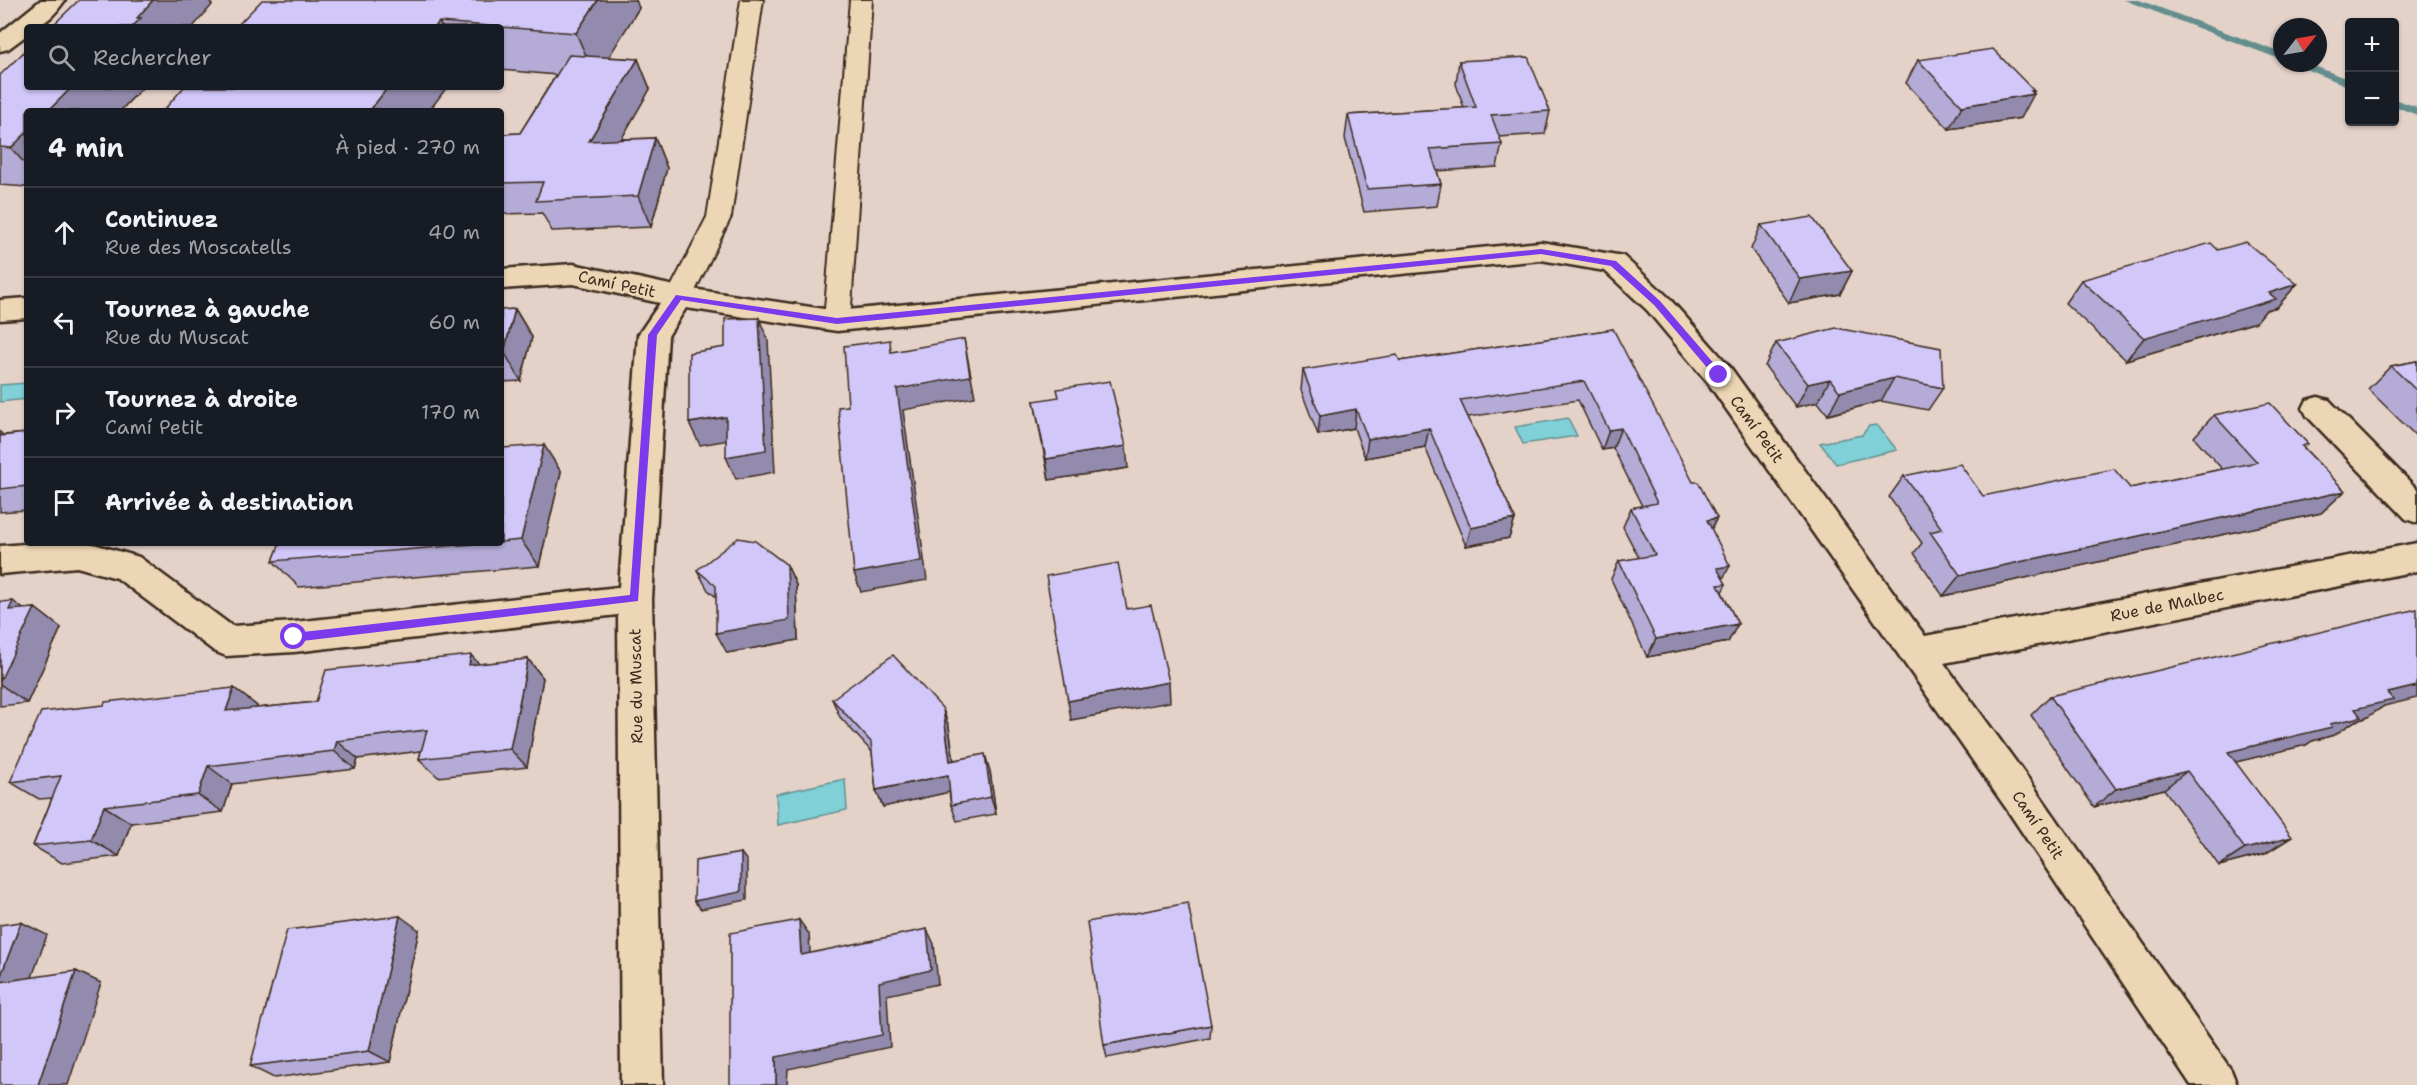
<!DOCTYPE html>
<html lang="fr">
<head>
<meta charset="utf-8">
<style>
  body { margin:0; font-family:"Shantell Sans",sans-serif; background:#242831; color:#f1f3f6 }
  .controls { position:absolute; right:18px; top:18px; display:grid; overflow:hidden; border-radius:6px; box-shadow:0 2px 4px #0004 }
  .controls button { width:54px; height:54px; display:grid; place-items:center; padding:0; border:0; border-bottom:2px solid #363941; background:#171b24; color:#f1f3f6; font:30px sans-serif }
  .compass { position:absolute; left:2273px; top:18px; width:54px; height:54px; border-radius:50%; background:#171b24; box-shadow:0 2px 4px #0004; rotate:59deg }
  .stop { position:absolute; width:18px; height:18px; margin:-14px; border:4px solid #7c3aed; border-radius:50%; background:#fff }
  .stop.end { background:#7c3aed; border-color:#fff; box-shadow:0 2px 6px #0008 }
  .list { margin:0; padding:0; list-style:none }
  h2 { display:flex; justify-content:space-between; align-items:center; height:78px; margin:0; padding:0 24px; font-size:26px }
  h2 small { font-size:20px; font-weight:400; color:#9ea1a6 }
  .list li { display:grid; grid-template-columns:39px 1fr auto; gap:18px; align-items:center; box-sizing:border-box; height:90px; padding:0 24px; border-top:2px solid #363941 }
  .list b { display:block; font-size:22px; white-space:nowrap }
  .list p { margin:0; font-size:20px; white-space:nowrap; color:#9ea1a6 }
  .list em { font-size:20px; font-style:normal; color:#9ea1a6 }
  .icon { flex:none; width:33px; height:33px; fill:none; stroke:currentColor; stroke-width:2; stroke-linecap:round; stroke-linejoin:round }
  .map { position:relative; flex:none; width:2417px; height:1085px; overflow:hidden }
  .search { position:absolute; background:#171b24; box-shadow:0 2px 4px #0004; left:24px; top:24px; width:480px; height:66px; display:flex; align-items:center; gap:15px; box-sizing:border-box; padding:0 21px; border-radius:6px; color:#9ea1a6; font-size:22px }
  .panel { position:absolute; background:#171b24; box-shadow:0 2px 4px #0004; left:24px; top:108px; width:480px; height:438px; border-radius:6px }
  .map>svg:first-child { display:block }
  .water { fill:#7fd0d7; stroke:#648e8d; stroke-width:1.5 }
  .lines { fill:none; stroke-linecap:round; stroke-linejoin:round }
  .stream { fill:#648e8d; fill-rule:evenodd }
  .service-casing { stroke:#3b2a1e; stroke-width:4 }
  .minor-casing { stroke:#3b2a1e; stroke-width:5 }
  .service { fill:#ecd6b5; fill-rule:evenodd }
  .minor { fill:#ecd6b5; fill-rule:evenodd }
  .wall { fill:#b4abd6; stroke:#3b2a1e; stroke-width:1.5 }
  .shaded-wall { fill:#928bae; stroke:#3b2a1e; stroke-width:1.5 }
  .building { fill:#d1c7f9; stroke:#3b2a1e; stroke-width:1.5 }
  .route { fill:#7c3aed }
  .labels { text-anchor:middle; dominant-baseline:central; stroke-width:5; stroke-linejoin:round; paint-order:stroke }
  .street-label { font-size:16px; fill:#3b2a1e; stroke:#ecd6b5 }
</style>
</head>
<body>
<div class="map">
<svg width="2417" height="1085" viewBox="0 0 2417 1085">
  <rect width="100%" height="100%" fill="#e4d2c9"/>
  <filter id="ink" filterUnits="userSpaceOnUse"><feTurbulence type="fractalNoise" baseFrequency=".0167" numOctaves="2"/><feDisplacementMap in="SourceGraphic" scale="12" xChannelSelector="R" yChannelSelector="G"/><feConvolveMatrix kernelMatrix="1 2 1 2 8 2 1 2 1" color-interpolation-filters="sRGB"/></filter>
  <g filter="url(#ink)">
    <path class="water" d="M27,383V399L0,402V385Z
      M1568,418L1577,436L1523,444L1515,427Z
      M1877,425L1897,450L1836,464L1820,443L1862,435L1869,426Z
      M845,779L847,810L778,825L776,794Z"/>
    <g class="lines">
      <path class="stream" d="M2124,0H2139L2282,53V60Z
        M2291,63H2307L2350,80V87Z
        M2394,99L2417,107V115L2394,106Z"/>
      <g class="service-casing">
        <path id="service" d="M741,0H763L731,217L692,297L688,303L679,306L670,303L666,297L707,217Z
          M850,0H872L850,321L846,328L837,330L828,328L824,321Z"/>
      </g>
      <g class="minor-casing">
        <path id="minor" d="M41,0H65C55,14 45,27 27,27V35L8,49L0,51V33Z
          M1541,242L1623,256L1667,296L1730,367L1925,636L2417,543V571L1944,663L2032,784L2231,1070L2237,1085H2191L2006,808L1708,383L1647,310L1605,271L1541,260L837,331L686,308L668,336L652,599L663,1085H621L618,615L294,652L226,656L214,651L117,578L77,567L0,574V546L38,543H90L139,557L232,626L294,622L619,587L638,335L660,303L573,284L501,289V269L573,264L679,287L837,311Z
          M27,298V318L0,320V300Z
          M2318,397L2329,400L2417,489V523L2406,519L2307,416L2303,408L2307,400Z"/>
      </g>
      <use href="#service" class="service"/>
      <use href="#minor" class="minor"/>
    </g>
    <path class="wall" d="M639,8L608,57L638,59L650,89L621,139L655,138L667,168L651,227L552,231L542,213L501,214V134L520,133L556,75L501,70V27H236Z
      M1918,60L2034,91L2021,118L1949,129L1906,83Z
      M1459,61L1550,111L1545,134L1499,137L1502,144L1497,167L1437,171L1441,184L1437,206L1364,212L1345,138L1348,115L1464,108L1456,84Z
      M0,75L27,87H143L120,111H27V187L0,185Z
      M1761,225L1852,271L1840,294L1789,303L1751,249Z
      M2218,250L2297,284L2277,307L2266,310L2256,322L2126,360L2065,303L2081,280Z
      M515,309L532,337L521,381L501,382V310Z
      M1613,329L1711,529L1723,579L1726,584L1722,592L1738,624L1728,642L1647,657L1611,579L1619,561L1639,558L1623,527L1631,508L1642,506L1613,448L1602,450L1578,400L1468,417L1515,519L1509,538L1466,546L1425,447L1365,458L1354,428L1318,435L1301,390L1303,370L1400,361Z
      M1776,343L1943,388L1928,410L1881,401L1828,415L1818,402L1796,407L1765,366Z
      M2417,361V437L2368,389L2391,366Z
      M1034,401L1128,468L1049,480Z
      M2214,415L2304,448L2345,491L2321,513L1943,596L1914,553L1922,543L1889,497L1904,476L1983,496L2130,488L2222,469L2194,437Z
      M0,432L3,435L27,433V510L0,512Z
      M501,448L561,472L539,566L299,587L273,561L280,543H501Z
      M787,565L796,585L798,640L727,653L716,597L708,590L697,570Z
      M0,601L24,609L35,608L61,628L27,703L0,706Z
      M528,659L543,678L527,767L438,777L419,759L421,751L358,759L355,769L232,784L223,812L131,823L119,856L62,863L33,846L52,798L39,799L10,782L104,705L234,688L257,706L256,708L316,702L479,664Z
      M2050,696L2384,706L2366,718L2355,721L2334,735L2312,741L2306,745L2235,762L2265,854L2219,866L2164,789L2094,807L2031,715Z
      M832,699L949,727L954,760L990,771L996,814L957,821L951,805L949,792L883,807L876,790L872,752L840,717Z
      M419,930L390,1062L274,1078L250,1066Z
      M1211,1025L1210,1038L1107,1058L1104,1045Z"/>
    <path class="shaded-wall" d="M153,0H209L212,5L193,27H132L137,18Z
      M598,0H636L639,8L596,78L576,33Z
      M439,22L442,27H435Z
      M638,59L650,89L603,171L589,141Z
      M72,87H143L120,111H48Z
      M388,87H447L429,111H372L371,109Z
      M2034,94L2021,118L1949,129L1962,106Z
      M27,132V166L11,148Z
      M655,138L667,168L651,227L638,196Z
      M1852,271L1840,294L1789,303L1800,279Z
      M2297,284L2277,307L2266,310L2256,322L2126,360L2144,338L2269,293Z
      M515,309L532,337L521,381L504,352Z
      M759,318L768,341L775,472L736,479L726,457Z
      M964,339L975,397L903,410L927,580L861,592L854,573L897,389Z
      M1894,378L1881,401L1828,415L1840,392Z
      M1830,379L1818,402L1796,407L1808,384Z
      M1356,409L1354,428L1318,435L1320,416Z
      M726,417L735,439L700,445L689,423Z
      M1429,428L1425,447L1365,458L1368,439Z
      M1621,428L1613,448L1602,450L1609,430Z
      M544,445L561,472L539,566L521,540Z
      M1126,446L1128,468L1049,480L1046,459Z
      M2345,491L2321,513L1943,596L1960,575Z
      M1717,518L1708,536L1707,520Z
      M1515,519L1509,538L1466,546L1471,528Z
      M787,565L796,585L798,640L727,653L716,633Z
      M1730,566L1720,584L1717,568Z
      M13,601L31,615L35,608L61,628L27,703L0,684V611Z
      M1738,624L1728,642L1647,657L1656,639Z
      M471,655L488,674L469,665Z
      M528,659L543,678L527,767L510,749Z
      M1169,682L1170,702L1071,720L1068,701Z
      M2417,686V698L2384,706L2366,718L2355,721L2334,735L2312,741L2306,745L2203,770L2228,752L2355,709L2388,693Z
      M234,688L257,706L249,730L226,711Z
      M943,709L949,727L956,778L950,761Z
      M337,741L358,759L355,769L334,751Z
      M985,754L990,771L996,814L991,797Z
      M208,766L232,784L223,812L198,795Z
      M2187,771L2164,789L2094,807L2116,789Z
      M948,775L954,791L883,807L876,790Z
      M104,806L131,823L119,856L91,840Z
      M2292,837L2265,854L2219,866L2245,849Z
      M741,853L747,861V900L701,909L694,901Z
      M400,916L419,930L390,1062L369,1051Z
      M799,920L809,934L811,969L801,955Z
      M21,922L47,935L26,994L0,983V978Z
      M927,929L934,944L938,984L887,995L890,1047L788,1069L787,1085H776V1057L879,982Z
      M76,971L101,983L68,1085H38Z"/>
    <path class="building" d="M79,0H153L137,18H141L132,27H51Z
      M262,0H598L576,33L439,22L435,27H236Z
      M27,49V87H72L48,111H27V132L11,148L0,147V75Z
      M1993,49L2034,91H2031L2034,94L1962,106L1918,60Z
      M569,55L638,59L589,141L655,138L638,196L536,201L543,182L501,183V134L520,133Z
      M1528,57L1550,111L1491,115L1502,144L1430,149L1441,184L1367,189L1348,115L1476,107L1459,61Z
      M184,87H388L371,109H380L379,111H163Z
      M1812,217L1852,271L1800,279L1761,225Z
      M2246,242L2297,284L2269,293L2276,299L2144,338L2081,280L2211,243L2218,250Z
      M515,309L504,352L501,353V310Z
      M759,318L766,450L726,457V417L689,423V353L725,347V319Z
      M1836,328L1941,348L1943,388L1894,378L1840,392L1830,379L1808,384L1776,343Z
      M1613,329L1693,482H1698L1717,518L1707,520L1730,566L1717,568L1726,584L1718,585L1738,624L1656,639L1619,561L1655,555L1631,508L1657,503L1621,428L1609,430L1584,381L1460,400L1515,519L1471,528L1429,428L1368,439L1356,409L1320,416L1303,370L1397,355L1400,361Z
      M964,339L970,376L897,389L921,561L854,573L838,407L848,406L844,346L890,340L891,352Z
      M2417,361V391L2391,366Z
      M1110,381L1126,446L1046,459L1034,401L1059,397L1057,389Z
      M2270,403L2308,444L2302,446L2345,491L1960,575L1930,532L1942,529L1904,476L1960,464L1983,496L2114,469L2130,488L2257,462L2214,415Z
      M27,433V486L0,489V436Z
      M544,445L521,540L501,542V448Z
      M738,538L755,541L787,565L789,620L716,633V586L697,570Z
      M280,543H486L273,561Z
      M1118,563L1127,609L1151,605L1169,682L1068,701L1046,576Z
      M13,601L9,610L35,608L0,681V602Z
      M2417,609V686L2388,693L2393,700L2355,709L2361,717L2330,724L2332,727L2228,752L2292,837L2245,849L2187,771L2116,789L2050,696Z
      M471,655L469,665L528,659L510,749L419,759L427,730L337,741L334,751L208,766L198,795L104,806L91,840L33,846L61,776L10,782L41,712L104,705L105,702L234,688L226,711L316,702L326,670Z
      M893,655L943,709L950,761L985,754L991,797L951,805L948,775L876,790L871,742L832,699Z
      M741,853V892L694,901L695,861Z
      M1188,903L1211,1025L1104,1045L1087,922Z
      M400,916L369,1051L250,1066L287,930Z
      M799,920L801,955L927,929L931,970L879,982L882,1035L776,1057V1085H730V933Z
      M21,922L0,978V925Z
      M76,971L38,1085H0V982Z"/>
  </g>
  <path class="route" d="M1541,249L1616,261L1660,301L1722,373V377H1715L1654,305L1611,266L1541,254L837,324L681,300L657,335L638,601L294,642L288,637L294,633L630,595L648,335L676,295L837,318Z"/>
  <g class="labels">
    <g class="street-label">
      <text transform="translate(617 284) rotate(12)">Camí Petit</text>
      <text transform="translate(1757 429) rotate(54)">Camí Petit</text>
      <text transform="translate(2167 605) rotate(-11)">Rue de Malbec</text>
      <text transform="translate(636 686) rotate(-91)">Rue du Muscat</text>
      <text transform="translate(2038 825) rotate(56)">Camí Petit</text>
    </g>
  </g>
</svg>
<div class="controls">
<button>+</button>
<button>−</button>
</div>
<svg class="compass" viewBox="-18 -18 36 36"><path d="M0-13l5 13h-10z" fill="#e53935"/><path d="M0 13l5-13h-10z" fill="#9ea1a6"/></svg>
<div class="stop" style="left:294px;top:637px"></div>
<div class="stop end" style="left:1719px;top:375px"></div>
<div class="search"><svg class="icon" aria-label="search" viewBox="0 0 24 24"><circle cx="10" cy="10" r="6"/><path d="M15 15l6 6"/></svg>Rechercher</div>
<section class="panel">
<h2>4 min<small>À pied · 270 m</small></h2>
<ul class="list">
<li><svg class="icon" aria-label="ahead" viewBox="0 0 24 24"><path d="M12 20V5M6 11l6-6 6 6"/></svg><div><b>Continuez</b><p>Rue des Moscatells</p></div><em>40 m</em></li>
<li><svg class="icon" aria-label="left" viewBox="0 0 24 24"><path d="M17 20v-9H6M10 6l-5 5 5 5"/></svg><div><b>Tournez à gauche</b><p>Rue du Muscat</p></div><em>60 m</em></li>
<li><svg class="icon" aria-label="right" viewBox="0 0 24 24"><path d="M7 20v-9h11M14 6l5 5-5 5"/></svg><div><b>Tournez à droite</b><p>Camí Petit</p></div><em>170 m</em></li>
<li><svg class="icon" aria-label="arrive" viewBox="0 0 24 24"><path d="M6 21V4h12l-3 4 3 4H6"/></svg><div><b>Arrivée à destination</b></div></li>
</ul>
</section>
</div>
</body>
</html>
